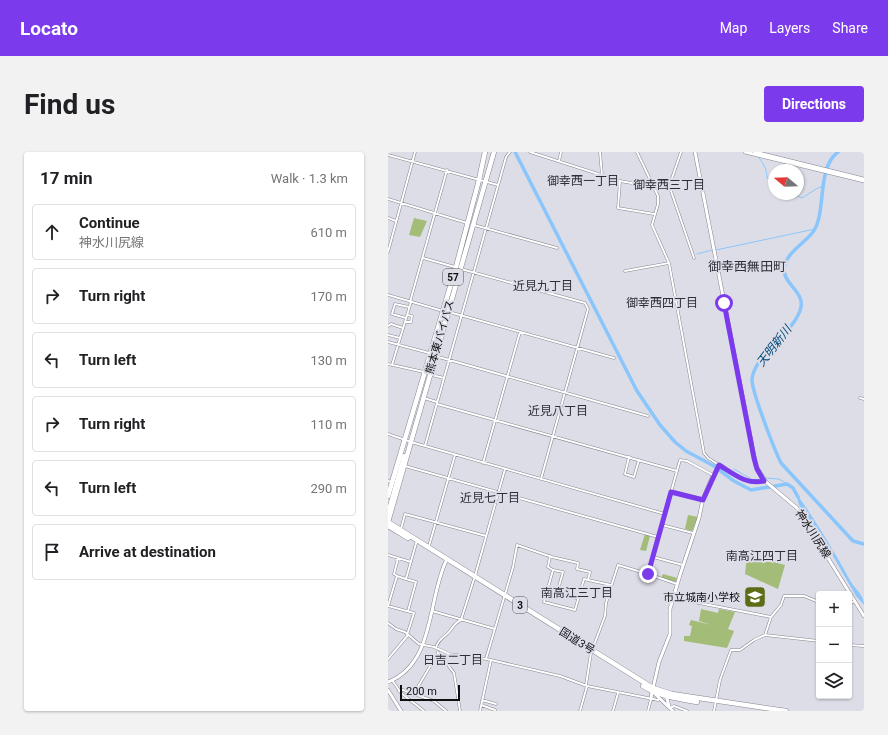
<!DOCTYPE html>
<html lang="en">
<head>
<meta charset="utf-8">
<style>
  body { margin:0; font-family:Roboto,"Noto Sans JP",sans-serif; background:#f2f2f2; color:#202124 }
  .controls { position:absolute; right:12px; bottom:12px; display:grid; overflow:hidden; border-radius:4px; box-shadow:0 1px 3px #0004 }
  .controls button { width:36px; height:36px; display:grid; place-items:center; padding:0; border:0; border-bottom:1px solid #e0e0e0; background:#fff; color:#202124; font:20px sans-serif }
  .compass { position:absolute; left:380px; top:12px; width:36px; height:36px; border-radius:50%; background:#fff; box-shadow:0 1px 3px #0004; rotate:289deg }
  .scale { position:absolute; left:12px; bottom:10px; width:60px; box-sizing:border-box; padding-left:4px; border:2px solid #0f0f12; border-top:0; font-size:11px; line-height:14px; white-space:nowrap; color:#0f0f12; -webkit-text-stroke:3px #dddde8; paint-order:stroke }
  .stop { position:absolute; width:12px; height:12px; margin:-9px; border:3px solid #7c3aed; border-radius:50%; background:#fff }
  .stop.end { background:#7c3aed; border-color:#fff; box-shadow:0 1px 4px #0008 }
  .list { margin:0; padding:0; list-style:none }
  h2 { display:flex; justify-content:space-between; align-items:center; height:52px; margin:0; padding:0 16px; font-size:17px }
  h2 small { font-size:13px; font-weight:400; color:#757577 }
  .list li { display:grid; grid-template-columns:26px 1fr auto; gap:12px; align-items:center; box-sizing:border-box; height:56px; margin:0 8px 8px; padding:0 8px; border:1px solid #e0e0e0; border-radius:4px }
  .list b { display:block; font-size:15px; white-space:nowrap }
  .list p { margin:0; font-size:13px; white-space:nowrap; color:#757577 }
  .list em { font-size:13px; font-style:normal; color:#757577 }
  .icon { flex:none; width:22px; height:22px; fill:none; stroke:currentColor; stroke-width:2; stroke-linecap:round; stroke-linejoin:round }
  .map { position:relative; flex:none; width:476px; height:559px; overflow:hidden; border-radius:4px }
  header { display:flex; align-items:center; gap:24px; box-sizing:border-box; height:56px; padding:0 20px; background:#7c3aed; color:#fff }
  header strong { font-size:19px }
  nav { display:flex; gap:22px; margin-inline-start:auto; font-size:14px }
  .intro { display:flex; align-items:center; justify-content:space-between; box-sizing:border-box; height:96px; padding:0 24px }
  h1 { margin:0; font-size:28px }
  .button { padding:10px 18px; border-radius:4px; background:#7c3aed; color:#fff; font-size:14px; font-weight:700 }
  main { display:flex; gap:24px; padding:0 24px }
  aside { flex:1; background:#fff; border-radius:4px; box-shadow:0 1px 3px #0004 }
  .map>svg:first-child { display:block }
  .green { fill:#a3bc77 }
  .water { fill:#8ac6fb }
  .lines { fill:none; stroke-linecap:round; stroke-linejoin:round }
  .stream { stroke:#8ac6fb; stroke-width:1 }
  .river { stroke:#8ac6fb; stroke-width:3.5 }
  .minor-casing { stroke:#858590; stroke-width:3 }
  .tertiary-casing { stroke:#858590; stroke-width:4 }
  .secondary-casing { stroke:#858590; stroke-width:4 }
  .primary-casing { stroke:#858590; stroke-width:5 }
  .trunk-casing { stroke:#858590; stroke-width:5.5 }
  .minor { stroke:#fff; stroke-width:2 }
  .tertiary { stroke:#fff; stroke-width:3 }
  .secondary { stroke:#fff; stroke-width:3 }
  .primary { stroke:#fff; stroke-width:4 }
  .trunk { stroke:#fff; stroke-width:4.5 }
  .route { stroke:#7c3aed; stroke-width:5 }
  .labels { text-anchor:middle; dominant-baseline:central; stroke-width:4; stroke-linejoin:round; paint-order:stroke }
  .shield { fill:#dddde8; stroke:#4d4d52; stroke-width:1 }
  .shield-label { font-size:10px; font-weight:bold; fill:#0f0f12 }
  .street-label { font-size:11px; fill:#0f0f12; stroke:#dddde8 }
  .poi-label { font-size:11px; fill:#0f0f12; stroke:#dddde8; text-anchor:end }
  .neighbourhood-label { font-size:12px; fill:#2e2e37; stroke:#dddde8 }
  .water-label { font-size:12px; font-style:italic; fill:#024b7a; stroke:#dddde8 }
  .quarter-label { font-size:13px; fill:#2e2e37; stroke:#dddde8 }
</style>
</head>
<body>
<header>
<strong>Locato</strong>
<nav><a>Map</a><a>Layers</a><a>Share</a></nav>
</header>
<div class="intro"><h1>Find us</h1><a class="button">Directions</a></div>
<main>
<aside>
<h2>17 min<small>Walk · 1.3 km</small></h2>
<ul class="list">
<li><svg class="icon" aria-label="ahead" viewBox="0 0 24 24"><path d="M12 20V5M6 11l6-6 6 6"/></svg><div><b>Continue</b><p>神水川尻線</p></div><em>610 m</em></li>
<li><svg class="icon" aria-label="right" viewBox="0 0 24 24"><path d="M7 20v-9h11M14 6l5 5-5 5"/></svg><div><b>Turn right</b></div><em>170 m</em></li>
<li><svg class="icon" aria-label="left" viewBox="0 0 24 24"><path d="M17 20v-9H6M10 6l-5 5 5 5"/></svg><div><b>Turn left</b></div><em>130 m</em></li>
<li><svg class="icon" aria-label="right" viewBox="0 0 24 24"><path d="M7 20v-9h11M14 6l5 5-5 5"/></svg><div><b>Turn right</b></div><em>110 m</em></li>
<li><svg class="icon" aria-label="left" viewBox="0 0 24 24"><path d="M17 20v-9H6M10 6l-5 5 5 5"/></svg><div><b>Turn left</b></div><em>290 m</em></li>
<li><svg class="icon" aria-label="arrive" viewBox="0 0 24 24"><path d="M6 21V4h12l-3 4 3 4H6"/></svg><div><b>Arrive at destination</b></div></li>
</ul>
</aside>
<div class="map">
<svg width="476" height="559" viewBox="0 0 476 559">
  <rect width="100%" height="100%" fill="#dddde8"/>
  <path class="green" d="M26,66L39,69L32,85L21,83Z
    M300,363L310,365L304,379L297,377Z
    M257,382L262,384L258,399L252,398Z
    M359,403L397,413L390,437L357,422Z
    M275,422L289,426L288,430L273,426Z
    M313,457L330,461L331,457L347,460L340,477L327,473L346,479L339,496L296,489V484H302L304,474L301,473L303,468L324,473L311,469Z"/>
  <path class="water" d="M408,341C428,369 446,399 463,430C468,438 476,443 476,453L468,444L445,404L411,353Z"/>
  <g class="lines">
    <path class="stream" d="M370,4C375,12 379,16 379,26L386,29
      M405,42L414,46L428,37L435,34
      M328,98L427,77
      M309,102L324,98
      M346,317L365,328L374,327
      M377,326L391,327L399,332"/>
    <path class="river" d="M127,0L249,239L272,273L287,290L298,299L326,314L346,329L363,338L399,332L405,336L410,345
      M450,0C428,16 439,61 425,80C417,91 396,102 396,118C396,132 416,140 413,155C408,180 365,203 364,228C364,240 387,299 393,311L465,389L476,392"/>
    <g class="minor-casing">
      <path id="minor" d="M142,0L232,29L249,32L263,31
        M212,0L214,23
        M249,0L270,44V52L264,73L281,111L316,301L320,306C337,316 355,334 376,329
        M293,0L283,29V39L306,106
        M0,3L110,33
        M171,9L173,0
        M232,29L230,56L266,62
        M266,36L278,28H283
        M0,47L79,71
        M0,66L8,69
        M86,73L169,96
        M0,100L27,0
        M35,106L67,115
        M73,117L197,151L200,157L153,327
        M237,119L281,111
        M0,143L55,159
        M22,150L59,18
        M61,160L226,206
        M18,166L4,162L7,152L21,155
        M17,170H23L24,164L19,163
        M0,174L3,172L15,176
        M0,183L12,186
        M0,190L41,201
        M47,204L260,264
        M0,212L36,220
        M4,213L23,150
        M44,223L56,226
        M36,246L49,250
        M472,246L476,247
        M49,252L289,319
        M0,282L23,290L277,362
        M37,294L118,5L122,0
        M241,305L237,322L246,325L251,308
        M95,311L132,180
        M17,314L270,385
        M0,329L4,330
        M283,339L315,347
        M274,373L305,381
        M13,377L17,362L98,384
        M41,394L67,303
        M0,403L23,410
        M162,404L160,415L165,418L156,450L187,458L196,427L200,428
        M265,405L295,413
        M165,418L175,420L169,441
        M9,424L6,422L10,406
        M87,424L117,317
        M18,427L28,430L20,459
        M289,432L260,422L292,308L299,309L325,323L331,313
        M167,440L188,446
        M285,446L383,465
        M461,453L466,449
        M0,454L9,424L18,427L29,388
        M0,454L26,461L19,483
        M44,459L107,477
        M0,471L8,477L17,480L31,492L46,495L64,503H78L103,508L172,524L199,534L270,548L271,547
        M377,483L431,489
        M461,493L476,494
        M48,496C50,488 54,487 60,481C65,476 66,471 73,468L86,427
        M50,500L66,521L72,559
        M0,507L20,483
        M98,507L125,415L129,393L164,405L190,411L189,417L202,420L200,428L223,433
        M4,528L13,541L36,559
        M198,533L203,501L217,464L218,451L230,413L260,422
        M11,539L15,538L46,549L58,559
        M25,543L50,501
        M94,548L108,552
        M93,553L107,558
        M282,556L286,554L299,559
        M92,559L103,508
        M192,559L199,534
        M225,559L230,541
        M260,559L263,547
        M326,559L332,528L343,498H352L366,488L377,483L383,465L393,453L396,444H416L431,450"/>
    </g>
    <g class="tertiary-casing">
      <path id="tertiary" d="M0,530C48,511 39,446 59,407
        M265,536L271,510L282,482V457L292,423L311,366L315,347L325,323
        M0,538L13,559
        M263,547L264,539"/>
    </g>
    <g class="secondary-casing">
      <path id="secondary" d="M307,0L368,314L378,330L409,356L476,464
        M357,0L476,29
        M367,0L476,27
        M266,541L285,559
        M278,543L281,554"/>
    </g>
    <g class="primary-casing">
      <path id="primary" d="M0,361L16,304"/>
    </g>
    <g class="trunk-casing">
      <path id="trunk" d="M0,344L68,115L91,28L97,0
        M0,370L265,536L284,542L398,559
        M0,370L106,0
        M0,374L20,386
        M255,534C271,544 290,547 309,550"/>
    </g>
    <use href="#minor" class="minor"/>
    <use href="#tertiary" class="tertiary"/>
    <use href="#secondary" class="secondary"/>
    <use href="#primary" class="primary"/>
    <use href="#trunk" class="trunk"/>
  </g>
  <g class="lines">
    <path class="route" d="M260,422L283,340L315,348L331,313C346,322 358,333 376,329L369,317L366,306L336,151"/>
  </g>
  <defs>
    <g id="school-square" transform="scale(1.15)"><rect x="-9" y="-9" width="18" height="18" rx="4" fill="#5c6c17" stroke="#dddde8"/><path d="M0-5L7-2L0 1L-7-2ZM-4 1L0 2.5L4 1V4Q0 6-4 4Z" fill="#fff"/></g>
  </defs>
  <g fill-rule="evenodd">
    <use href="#school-square" x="367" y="445"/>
  </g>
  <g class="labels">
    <g class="shield">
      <rect x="55" y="117" width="20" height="16" rx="3"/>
      <rect x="125" y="445" width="14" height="16" rx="3"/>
    </g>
    <g class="shield-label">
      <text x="65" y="125">57</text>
      <text x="132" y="453">3</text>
    </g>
    <g class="street-label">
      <text transform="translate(52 185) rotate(-74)">熊本東バイパス</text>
      <text transform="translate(425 382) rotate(57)">神水川尻線</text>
      <text transform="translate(189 489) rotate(32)">国道3号</text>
    </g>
    <g class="poi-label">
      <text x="352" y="445">市立城南小学校</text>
    </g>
    <g class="neighbourhood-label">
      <text x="195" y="29">御幸西一丁目</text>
      <text x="281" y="33">御幸西三丁目</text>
      <text x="155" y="134">近見九丁目</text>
      <text x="274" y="151">御幸西四丁目</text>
      <text x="170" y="259">近見八丁目</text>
      <text x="102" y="346">近見七丁目</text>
      <text x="374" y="404">南高江四丁目</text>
      <text x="189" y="441">南高江三丁目</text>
      <text x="65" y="508">日吉二丁目</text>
    </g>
    <g class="water-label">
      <text transform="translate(386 194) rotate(-52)">天明新川</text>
    </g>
    <g class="quarter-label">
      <text x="359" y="114">御幸西無田町</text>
    </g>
  </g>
</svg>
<div class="controls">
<button>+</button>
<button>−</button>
<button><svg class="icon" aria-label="layers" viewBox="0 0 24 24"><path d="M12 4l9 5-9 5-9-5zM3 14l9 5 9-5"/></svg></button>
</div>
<svg class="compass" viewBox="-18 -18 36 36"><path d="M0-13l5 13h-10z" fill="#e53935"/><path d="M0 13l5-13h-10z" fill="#757577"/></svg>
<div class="scale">200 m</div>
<div class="stop" style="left:336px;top:151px"></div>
<div class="stop end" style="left:260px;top:422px"></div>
</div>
</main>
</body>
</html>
